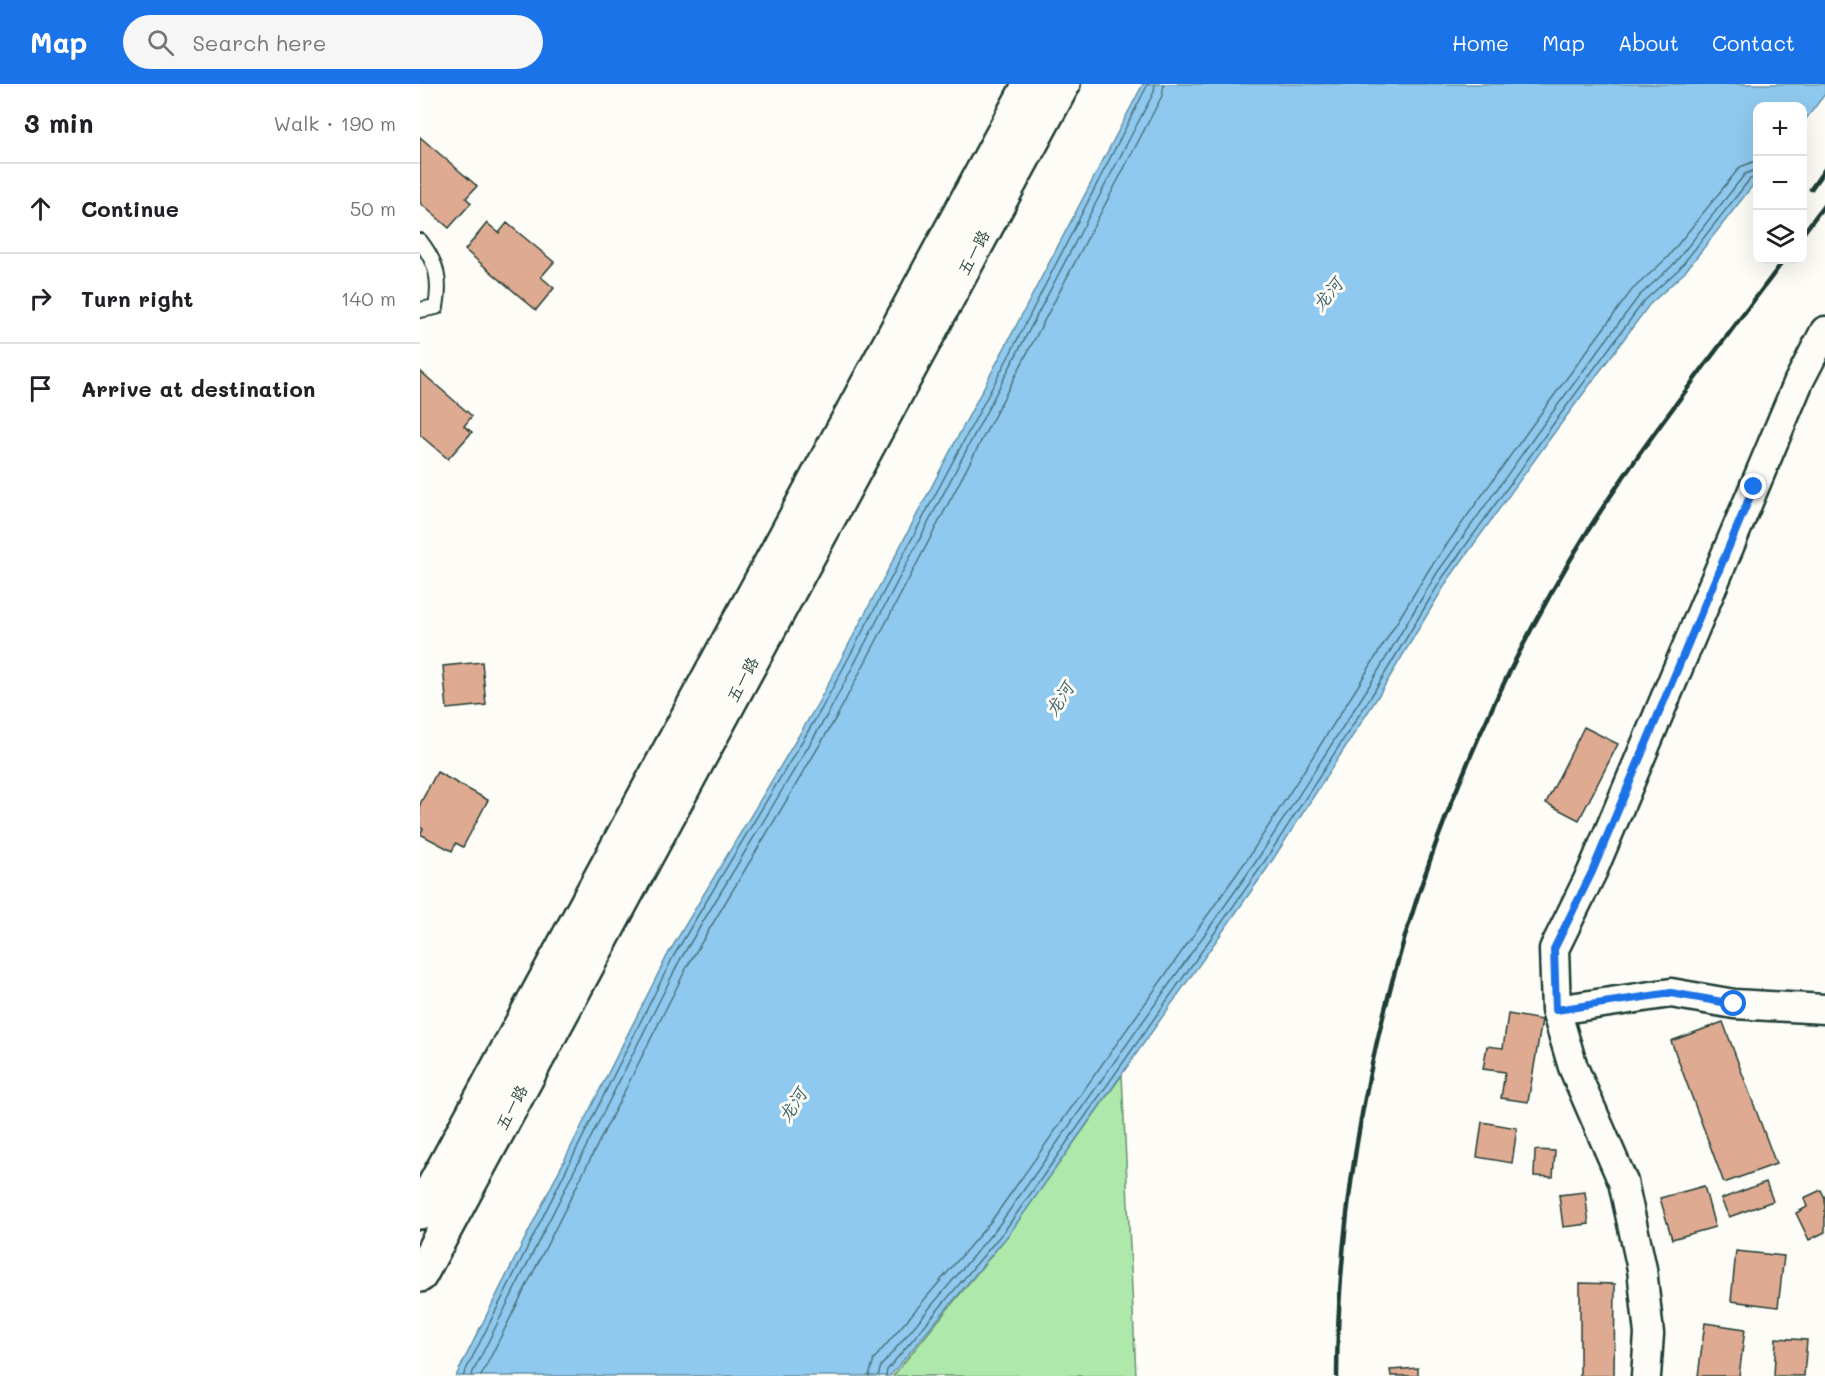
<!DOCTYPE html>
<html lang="en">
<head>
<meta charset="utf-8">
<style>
  body { margin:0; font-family:Mali,"LXGW WenKai TC",sans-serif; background:#f6f6f6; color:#202124 }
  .controls { position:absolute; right:18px; top:18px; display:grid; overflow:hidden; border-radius:12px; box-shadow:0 6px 24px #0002 }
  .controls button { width:54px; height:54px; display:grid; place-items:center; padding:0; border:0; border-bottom:2px solid #e0e0e0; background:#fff; color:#202124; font:30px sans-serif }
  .stop { position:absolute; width:18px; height:18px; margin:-14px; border:4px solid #1a73e8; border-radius:50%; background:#fff }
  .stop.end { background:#1a73e8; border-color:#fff; box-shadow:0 2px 6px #0008 }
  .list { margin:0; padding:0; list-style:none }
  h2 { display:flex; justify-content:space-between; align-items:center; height:78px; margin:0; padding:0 24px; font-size:26px }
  h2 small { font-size:20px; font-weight:400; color:#757577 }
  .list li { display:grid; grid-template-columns:39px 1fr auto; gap:18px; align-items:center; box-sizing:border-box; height:90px; padding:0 24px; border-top:2px solid #e0e0e0 }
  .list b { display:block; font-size:22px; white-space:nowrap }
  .list em { font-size:20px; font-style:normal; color:#757577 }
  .icon { flex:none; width:33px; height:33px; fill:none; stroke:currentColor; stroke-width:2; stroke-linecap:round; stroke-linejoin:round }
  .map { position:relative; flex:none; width:1405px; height:1292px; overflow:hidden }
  header { display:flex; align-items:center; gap:36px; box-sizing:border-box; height:84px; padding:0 30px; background:#1a73e8; color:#fff }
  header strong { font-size:28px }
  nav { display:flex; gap:33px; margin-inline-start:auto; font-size:21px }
  .search { width:420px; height:54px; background:#f6f6f6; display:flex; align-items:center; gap:15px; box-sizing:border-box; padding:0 21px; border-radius:33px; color:#757577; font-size:22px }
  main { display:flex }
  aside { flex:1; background:#fff }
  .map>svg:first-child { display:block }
  .green { fill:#afe8ab; stroke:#679270; stroke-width:1.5 }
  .water { fill:#90c9ef; stroke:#6391a4; stroke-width:1.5 }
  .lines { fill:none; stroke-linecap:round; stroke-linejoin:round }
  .shore { stroke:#4c757f; stroke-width:1.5 }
  .building { fill:#deaa91; stroke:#1f3d34; stroke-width:1.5 }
  .lane-casing { stroke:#1f3d34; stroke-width:18 }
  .street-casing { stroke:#1f3d34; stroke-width:33 }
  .secondary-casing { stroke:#1f3d34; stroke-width:38 }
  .lane { stroke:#fdfcf7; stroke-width:14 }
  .street { stroke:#fdfcf7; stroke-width:28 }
  .secondary { stroke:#fdfcf7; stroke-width:33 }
  .rail { stroke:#1f3d34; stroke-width:4.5 }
  .route { stroke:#1a73e8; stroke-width:8 }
  .labels { text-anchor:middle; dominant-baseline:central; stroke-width:6; stroke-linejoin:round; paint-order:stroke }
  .street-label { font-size:16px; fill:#1f3d34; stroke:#fdfcf7 }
  .water-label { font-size:18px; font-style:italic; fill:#3b6063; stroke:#fdfcf7 }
</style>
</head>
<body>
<header>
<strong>Map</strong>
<div class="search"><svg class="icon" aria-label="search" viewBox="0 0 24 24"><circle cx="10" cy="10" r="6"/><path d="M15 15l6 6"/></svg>Search here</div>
<nav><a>Home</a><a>Map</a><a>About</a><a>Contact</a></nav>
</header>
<main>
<aside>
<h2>3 min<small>Walk · 190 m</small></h2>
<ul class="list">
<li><svg class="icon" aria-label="ahead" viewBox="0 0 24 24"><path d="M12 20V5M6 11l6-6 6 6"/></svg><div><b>Continue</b></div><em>50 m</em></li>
<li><svg class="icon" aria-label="right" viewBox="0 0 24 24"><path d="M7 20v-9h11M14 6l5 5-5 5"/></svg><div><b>Turn right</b></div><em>140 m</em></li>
<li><svg class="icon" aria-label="arrive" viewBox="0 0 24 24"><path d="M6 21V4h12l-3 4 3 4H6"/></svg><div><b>Arrive at destination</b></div></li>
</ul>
</aside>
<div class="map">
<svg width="1405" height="1292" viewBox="0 0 1405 1292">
  <rect width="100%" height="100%" fill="#fdfcf7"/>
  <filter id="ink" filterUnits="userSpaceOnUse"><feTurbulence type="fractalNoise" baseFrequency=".0167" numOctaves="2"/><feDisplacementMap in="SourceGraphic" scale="12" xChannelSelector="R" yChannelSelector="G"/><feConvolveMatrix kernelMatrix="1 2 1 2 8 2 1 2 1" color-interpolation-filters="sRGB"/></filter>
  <g filter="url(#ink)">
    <path class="green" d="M702,991L716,1292H473L589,1150Z"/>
    <path class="water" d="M723,0H1405V10L1383,39L1382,22H1338L1337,96L1264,189L1229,221L1131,353L1028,496L957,614L846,786L589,1150L470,1292H36L248,870L397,621Z"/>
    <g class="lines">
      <path class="shore" d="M43,1292L253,873L402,624L591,268L728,0
        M51,1292L260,876L409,628L734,8L735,0
        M61,1292L268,881L417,632L742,12L744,0
        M449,1292L454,1275L572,1136L828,774L938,602L1010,484L1113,340L1212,206L1247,174L1320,83L1338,76
        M458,1292L461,1282L579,1141L835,779L946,607L1017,489L1120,345L1219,212L1254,180L1325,90L1338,85
        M466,1292L467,1286L585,1146L841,783L952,611L1023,493L1126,350L1224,217L1259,185L1330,95L1338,93"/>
    </g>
    <path class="building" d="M0,53L57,102L46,114L51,119L29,144L0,119Z
      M67,139L79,149L87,139L134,178L121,193L134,204L116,226L45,166Z
      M0,287L52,332L44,342L52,348L28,375L0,351Z
      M62,578L66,621L27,625L23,582Z
      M1164,643L1198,660L1159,736L1126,719Z
      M17,688L68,716L43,763L36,759L32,767L0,750L3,745L0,743V720Z
      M1088,930L1122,936L1108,1018L1081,1014L1085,988L1063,985L1067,962L1083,964Z
      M1303,938L1356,1080L1304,1099L1251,957Z
      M1062,1038L1097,1044L1092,1079L1057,1073Z
      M1115,1066L1135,1067L1133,1093L1114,1092Z
      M1346,1098L1353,1117L1309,1133L1301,1115Z
      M1284,1102L1295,1143L1252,1155L1240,1114Z
      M1401,1106L1405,1114V1148L1389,1156L1376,1129L1387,1123L1384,1114Z
      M1165,1108L1169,1140L1143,1143L1139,1111Z
      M1316,1167L1364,1172L1358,1223L1311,1217Z
      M1160,1199L1195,1200L1194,1292H1160Z
      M1285,1239L1325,1245L1319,1292H1278Z
      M1356,1254L1387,1256L1384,1292H1354Z
      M998,1284V1292H971L970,1286Z"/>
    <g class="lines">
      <g class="lane-casing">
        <path id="lane" d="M0,157C17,179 21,196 16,223L0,226"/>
      </g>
      <g class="street-casing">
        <path id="street" d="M1136,926L1251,909L1314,920L1405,925
          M1226,1292L1229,1250L1222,1185L1203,1098L1153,983L1136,926L1134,865L1172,788L1379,297L1405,247"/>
      </g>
      <g class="secondary-casing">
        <path id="secondary" d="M0,1128L610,0
          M0,1191L643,0"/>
      </g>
      <use href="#lane" class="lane"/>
      <use href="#street" class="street"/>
      <use href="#secondary" class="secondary"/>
      <path class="rail" d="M1391,105L1405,85
        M1382,151L1405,120
        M917,1292C919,996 1013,696 1169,445C1228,352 1299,264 1364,176"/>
    </g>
  </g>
  <g class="lines" filter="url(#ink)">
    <path class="route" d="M1314,920L1251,909L1136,926L1134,865L1172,788L1334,403"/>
  </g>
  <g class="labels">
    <g class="street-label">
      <text transform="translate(553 168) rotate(-62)">五一路</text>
      <text transform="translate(322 595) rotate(-62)">五一路</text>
      <text transform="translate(91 1023) rotate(-62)">五一路</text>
    </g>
    <g class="water-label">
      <text transform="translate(907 210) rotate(-51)">龙河</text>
      <text transform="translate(639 615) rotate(-57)">龙河</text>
      <text transform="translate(372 1021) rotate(-57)">龙河</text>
    </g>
  </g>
</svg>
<div class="controls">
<button>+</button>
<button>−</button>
<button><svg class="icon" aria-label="layers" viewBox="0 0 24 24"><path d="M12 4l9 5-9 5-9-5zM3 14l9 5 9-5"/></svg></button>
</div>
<div class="stop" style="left:1314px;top:920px"></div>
<div class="stop end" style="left:1334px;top:403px"></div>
</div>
</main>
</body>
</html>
